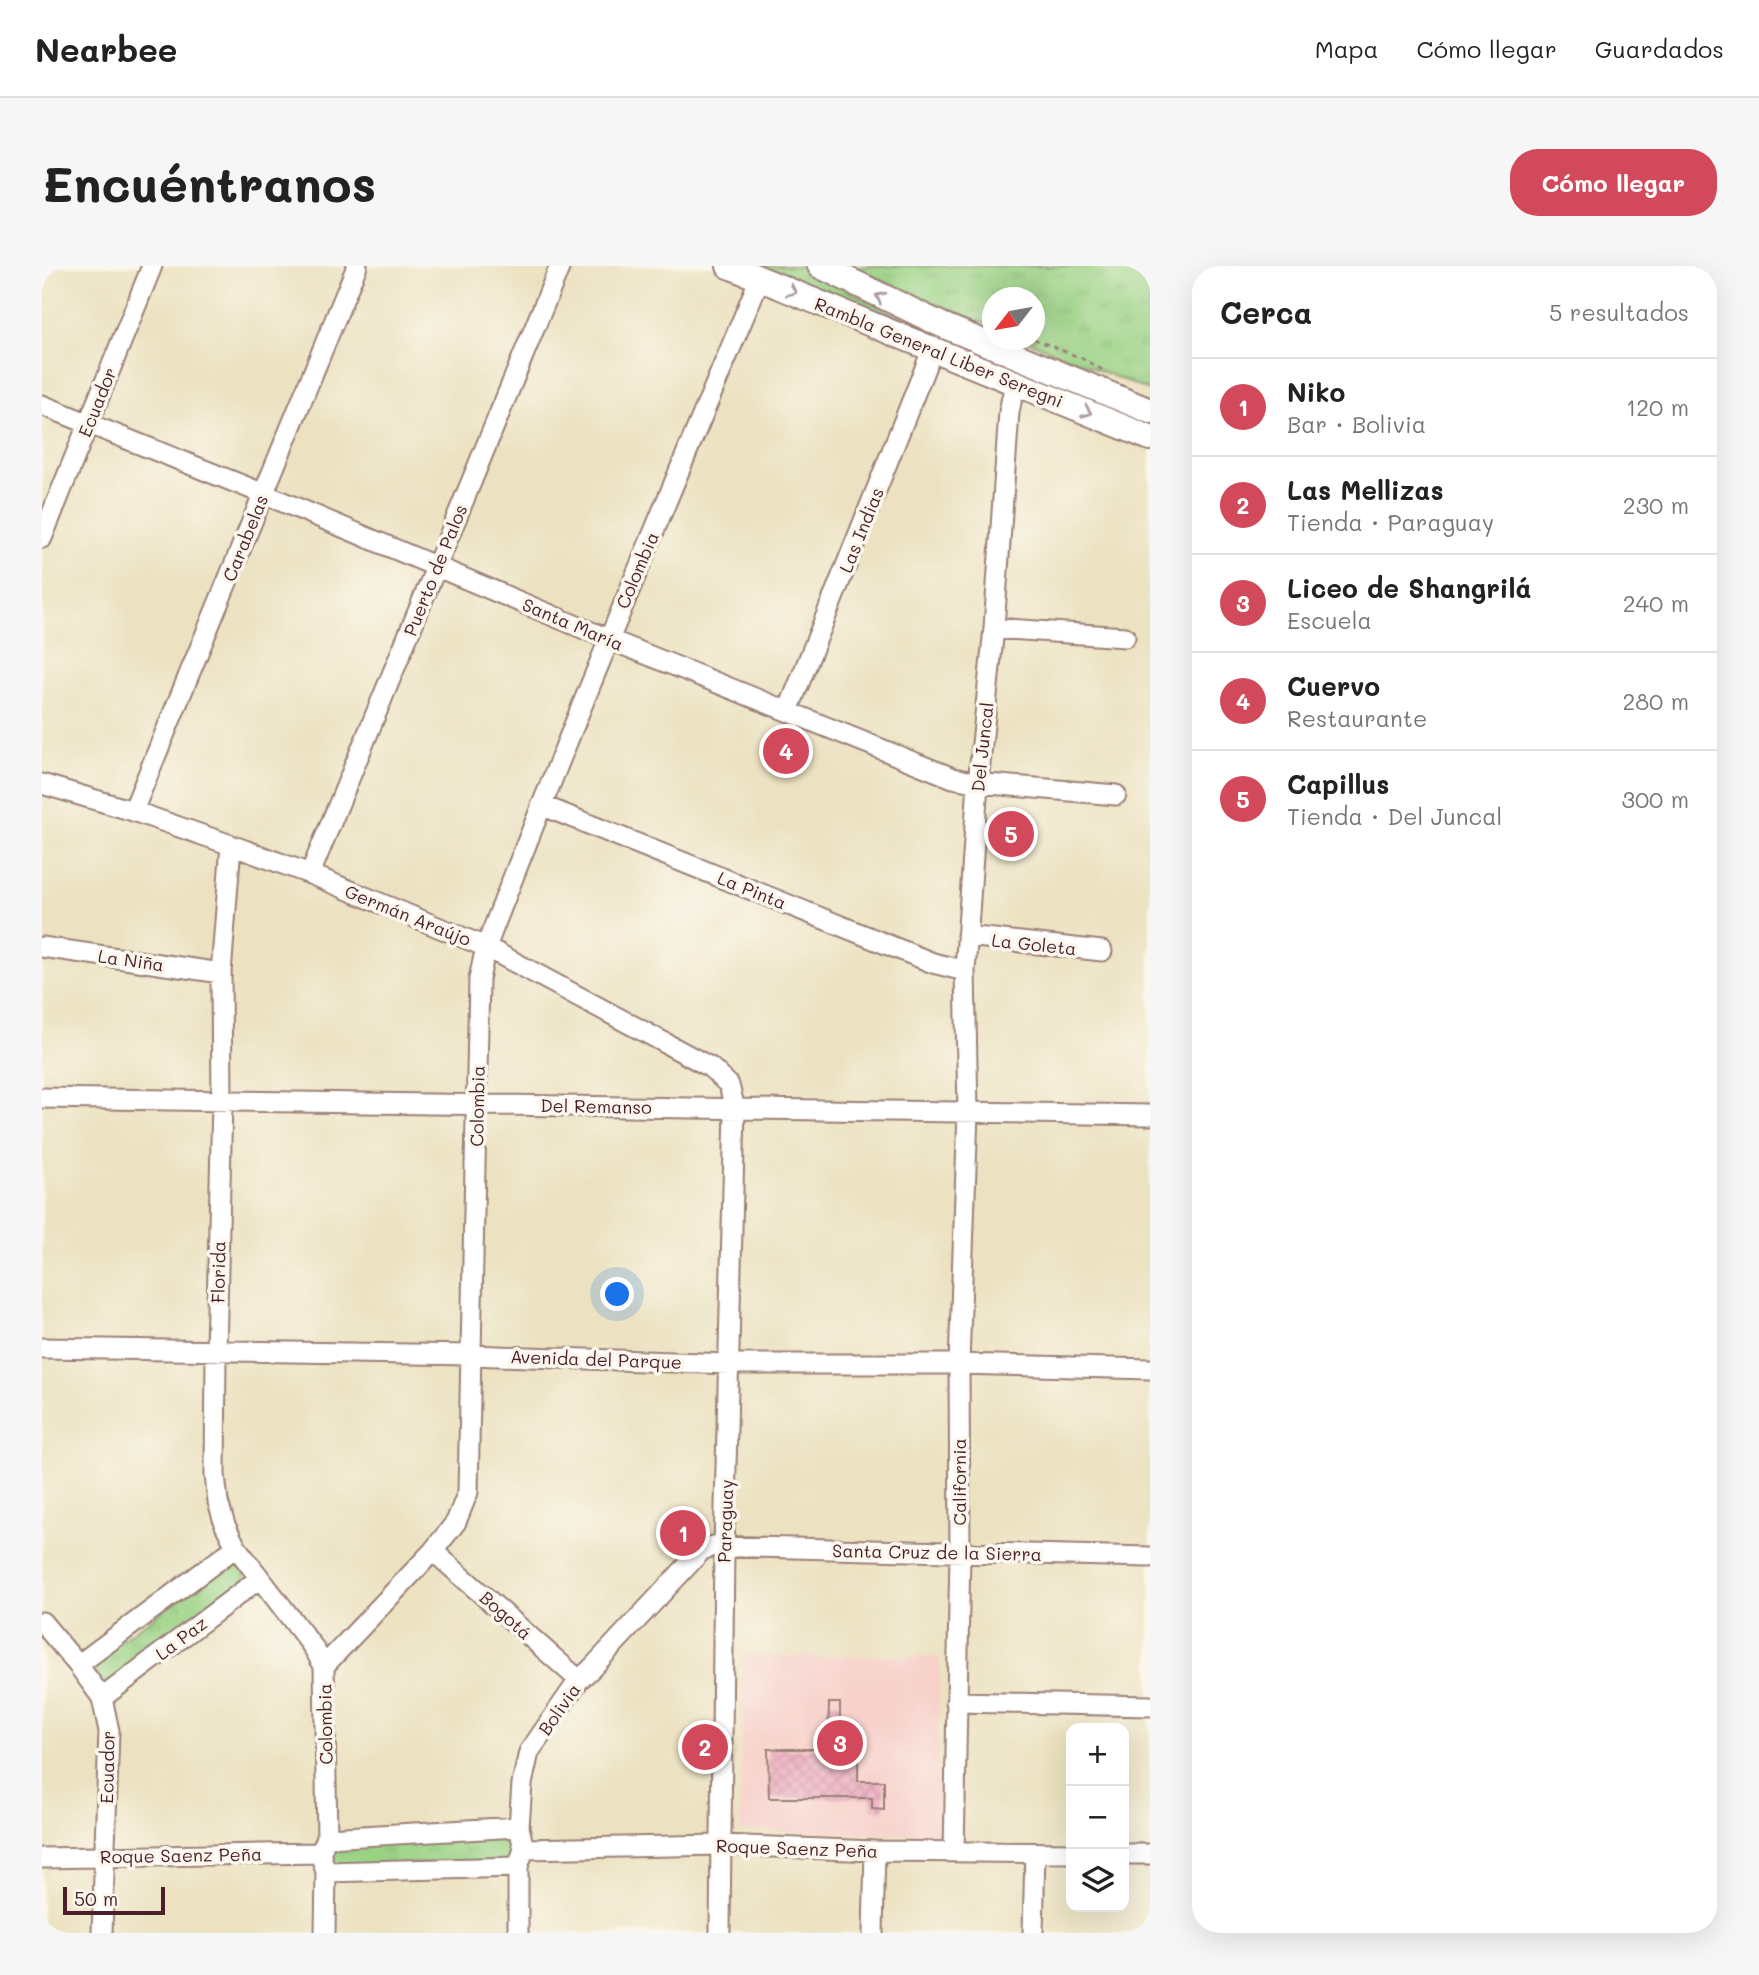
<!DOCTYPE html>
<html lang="es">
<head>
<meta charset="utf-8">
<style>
  body { margin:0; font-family:Mali,sans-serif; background:#f6f6f6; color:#222 }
  .controls { position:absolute; right:21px; bottom:21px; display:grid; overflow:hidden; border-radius:14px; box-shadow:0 7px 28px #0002 }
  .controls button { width:63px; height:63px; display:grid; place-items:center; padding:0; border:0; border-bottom:2px solid #e0e0e0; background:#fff; color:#222; font:35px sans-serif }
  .compass { position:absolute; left:940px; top:21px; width:63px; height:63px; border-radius:50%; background:#fff; box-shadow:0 7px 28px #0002; rotate:239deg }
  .scale { position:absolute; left:21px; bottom:18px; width:102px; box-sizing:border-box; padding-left:7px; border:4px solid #4a1f2b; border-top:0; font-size:19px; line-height:24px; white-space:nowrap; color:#4a1f2b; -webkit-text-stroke:5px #fbf7ec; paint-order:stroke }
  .you { position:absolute; left:576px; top:1029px; width:24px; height:24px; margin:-18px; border:5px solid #fff; border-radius:50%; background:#1a73e8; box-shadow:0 0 0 10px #1a73e833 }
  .badge { display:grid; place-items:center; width:46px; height:46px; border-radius:50%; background:#d1495b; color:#fff; font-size:23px; font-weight:700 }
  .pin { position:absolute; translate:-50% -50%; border:4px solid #fff; box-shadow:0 2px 7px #0006 }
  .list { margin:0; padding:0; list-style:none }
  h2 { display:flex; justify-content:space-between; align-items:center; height:91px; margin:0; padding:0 28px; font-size:30px }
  h2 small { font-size:23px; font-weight:400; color:#767676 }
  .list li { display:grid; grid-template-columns:46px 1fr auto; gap:21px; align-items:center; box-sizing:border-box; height:98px; padding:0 28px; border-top:2px solid #e0e0e0 }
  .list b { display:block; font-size:26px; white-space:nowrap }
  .list p { margin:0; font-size:23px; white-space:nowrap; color:#767676 }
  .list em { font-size:23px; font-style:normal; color:#767676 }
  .icon { flex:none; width:38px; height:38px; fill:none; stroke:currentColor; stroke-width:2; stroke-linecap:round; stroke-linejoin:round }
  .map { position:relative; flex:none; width:1108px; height:1667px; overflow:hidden; border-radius:28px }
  header { display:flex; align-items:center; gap:42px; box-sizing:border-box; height:98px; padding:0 35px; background:#fff; border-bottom:2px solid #e0e0e0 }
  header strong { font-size:33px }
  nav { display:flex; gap:38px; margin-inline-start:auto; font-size:24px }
  .intro { display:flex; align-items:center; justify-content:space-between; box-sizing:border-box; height:168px; padding:0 42px }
  h1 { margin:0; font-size:49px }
  .button { padding:18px 32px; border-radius:28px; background:#d1495b; color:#fff; font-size:24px; font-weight:700 }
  main { display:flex; gap:42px; padding:0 42px }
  aside { flex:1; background:#fff; border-radius:28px; box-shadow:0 7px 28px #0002 }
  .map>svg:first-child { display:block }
  .built { fill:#f7d0ca }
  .grass { fill:url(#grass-tufts); stroke:#727858; stroke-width:2 }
  .building { fill:url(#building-cross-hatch) }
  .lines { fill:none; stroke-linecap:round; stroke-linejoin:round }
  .minor-casing { stroke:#9b8076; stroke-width:23 }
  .major-casing { stroke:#9b8076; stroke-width:28 }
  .path { stroke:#9b8076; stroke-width:2.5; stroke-dasharray:5 5; stroke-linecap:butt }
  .minor { stroke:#fff; stroke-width:19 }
  .major { stroke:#fff; stroke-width:24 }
  .oneway { stroke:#ae9aa0 }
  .labels { text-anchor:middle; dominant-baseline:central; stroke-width:7; stroke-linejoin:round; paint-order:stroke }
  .street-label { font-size:18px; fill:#4a1f2b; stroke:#fbf7ec }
</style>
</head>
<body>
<header>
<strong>Nearbee</strong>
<nav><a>Mapa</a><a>Cómo llegar</a><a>Guardados</a></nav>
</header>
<div class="intro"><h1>Encuéntranos</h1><a class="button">Cómo llegar</a></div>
<main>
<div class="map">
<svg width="1108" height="1667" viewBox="0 0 1108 1667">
  <defs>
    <pattern id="grass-tufts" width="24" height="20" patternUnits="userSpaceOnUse" patternTransform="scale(1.75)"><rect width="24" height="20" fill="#9ad284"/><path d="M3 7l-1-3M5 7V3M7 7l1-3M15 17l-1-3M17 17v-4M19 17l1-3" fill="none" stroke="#86b472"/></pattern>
    <pattern id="building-cross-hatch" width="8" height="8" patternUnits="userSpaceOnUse" patternTransform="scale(1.75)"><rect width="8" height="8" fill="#edaec1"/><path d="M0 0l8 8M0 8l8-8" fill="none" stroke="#cd95a6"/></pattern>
  </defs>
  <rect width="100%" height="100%" fill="#fbf7ec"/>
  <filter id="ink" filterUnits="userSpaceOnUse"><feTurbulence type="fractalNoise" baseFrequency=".0143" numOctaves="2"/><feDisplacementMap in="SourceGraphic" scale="14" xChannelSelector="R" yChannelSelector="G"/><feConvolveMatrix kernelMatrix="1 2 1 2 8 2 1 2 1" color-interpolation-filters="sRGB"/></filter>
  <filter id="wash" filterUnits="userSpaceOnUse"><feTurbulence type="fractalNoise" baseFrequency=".00686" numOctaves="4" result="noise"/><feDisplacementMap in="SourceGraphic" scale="28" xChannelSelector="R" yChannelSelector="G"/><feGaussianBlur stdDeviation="1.57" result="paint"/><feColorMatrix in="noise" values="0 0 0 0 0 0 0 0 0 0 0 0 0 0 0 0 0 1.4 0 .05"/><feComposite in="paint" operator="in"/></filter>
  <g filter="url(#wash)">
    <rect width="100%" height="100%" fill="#ece2c1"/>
    <path class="built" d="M700,1390L898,1391L895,1569L701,1565L698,1562Z"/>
    <path class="grass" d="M705,0H761L842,43L1108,154V164Z
      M809,0H1108V125L983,74H992V32H950V60L874,30Z
      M193,1294L203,1307V1316L65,1421L59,1420L47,1396Z
      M467,1571L471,1584L467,1596L293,1600L288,1588L295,1577Z"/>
    <g id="blocks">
      <path class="building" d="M787,1437H798V1479H816V1515H842V1544L830,1543V1532H727L726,1483H786Z"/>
    </g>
  </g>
  <g filter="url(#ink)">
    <use href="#blocks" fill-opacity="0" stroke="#9b8076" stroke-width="2"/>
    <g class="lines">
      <g class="minor-casing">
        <path id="minor" d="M0,139L222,228L566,373L911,512L936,517L1074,529
          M0,272L110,0
          M952,362L1083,371
          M746,445L891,82
          M0,518L91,545L189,579L268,608L444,681L668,801L687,819L693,843L682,1281L678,1667
          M499,539L891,697L923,705
          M91,545L315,0
          M189,579L179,707L180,835L174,1086L173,1209L176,1236L183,1259L194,1281L271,1381L282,1400
          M268,608L518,0
          M925,670L1060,685
          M0,681L179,707
          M0,832L1108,849
          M0,1082L429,1089L688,1098H917L1108,1103
          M391,1285L537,1414
          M0,1356L36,1399L60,1432L67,1465L60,1667
          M36,1399L194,1281
          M60,1432L218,1312
          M914,1436L1108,1440
          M285,1572L477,1561
          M482,1583L679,1579L833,1585L1029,1587
          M912,1586L918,1287L917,1098L926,846L923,705L936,517L952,362L967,146L973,117
          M1082,1588H1108
          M0,1592L278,1587
          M284,1606L476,1601
          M283,1667L284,1606L278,1587L285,1572L282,1400L391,1285L414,1256L426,1226L437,713L444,681C531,456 625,234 718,12
          M476,1667V1601L482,1583L477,1561L480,1518L487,1486L537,1414L549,1403L660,1284L671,1280L1108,1291
          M831,1667L833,1585
          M991,1667L993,1587"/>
      </g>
      <g class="major-casing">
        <path id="major" d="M687,0L1108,172
          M778,0L900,59L1108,145"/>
      </g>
      <path class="path" d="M992,73L1039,92L1061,104"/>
      <use href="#minor" class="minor"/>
      <use href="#major" class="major"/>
    </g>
    <defs><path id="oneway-chevron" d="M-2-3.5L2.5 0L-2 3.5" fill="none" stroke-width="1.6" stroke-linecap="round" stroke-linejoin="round" transform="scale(1.75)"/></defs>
    <g class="oneway">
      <use href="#oneway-chevron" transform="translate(750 25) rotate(22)"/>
      <use href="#oneway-chevron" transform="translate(838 31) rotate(-154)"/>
      <use href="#oneway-chevron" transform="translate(1045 146) rotate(22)"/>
    </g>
  </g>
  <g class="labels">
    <g class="street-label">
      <text transform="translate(897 86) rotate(22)">Rambla General Liber Seregni</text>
      <text transform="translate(55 136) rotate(-68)">Ecuador</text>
      <text transform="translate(819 264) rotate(-68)">Las Indias</text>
      <text transform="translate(203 272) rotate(-68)">Carabelas</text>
      <text transform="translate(393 304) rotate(-68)">Puerto de Palos</text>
      <text transform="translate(595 304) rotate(-67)">Colombia</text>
      <text transform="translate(531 358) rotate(23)">Santa María</text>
      <text transform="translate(940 481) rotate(-84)">Del Juncal</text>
      <text transform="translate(710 624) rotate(22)">La Pinta</text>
      <text transform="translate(366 649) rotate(22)">Germán Araújo</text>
      <text transform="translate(992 678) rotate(6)">La Goleta</text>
      <text transform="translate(89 694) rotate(8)">La Niña</text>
      <text transform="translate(435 840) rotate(-89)">Colombia</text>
      <text transform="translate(554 840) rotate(1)">Del Remanso</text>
      <text transform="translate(176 1006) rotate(-89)">Florida</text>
      <text transform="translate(554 1093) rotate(2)">Avenida del Parque</text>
      <text transform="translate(917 1216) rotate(-90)">California</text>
      <text transform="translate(683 1255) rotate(-88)">Paraguay</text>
      <text transform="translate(895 1286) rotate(1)">Santa Cruz de la Sierra</text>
      <text transform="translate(464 1349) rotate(42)">Bogotá</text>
      <text transform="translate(139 1372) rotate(-37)">La Paz</text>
      <text transform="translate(517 1443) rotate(-55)">Bolivia</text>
      <text transform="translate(283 1458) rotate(-91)">Colombia</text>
      <text transform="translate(65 1501) rotate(-89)">Ecuador</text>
      <text transform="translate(755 1582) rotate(2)">Roque Saenz Peña</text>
      <text transform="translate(139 1589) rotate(-1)">Roque Saenz Peña</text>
    </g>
  </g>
</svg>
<div class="controls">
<button>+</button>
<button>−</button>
<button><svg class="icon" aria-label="layers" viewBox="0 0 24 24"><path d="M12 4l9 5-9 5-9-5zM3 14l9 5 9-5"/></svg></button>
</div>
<svg class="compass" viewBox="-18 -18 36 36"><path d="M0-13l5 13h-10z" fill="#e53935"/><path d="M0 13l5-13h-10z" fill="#767676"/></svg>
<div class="scale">50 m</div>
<div class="you"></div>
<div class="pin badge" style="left:641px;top:1267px">1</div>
<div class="pin badge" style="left:663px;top:1481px">2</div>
<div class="pin badge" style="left:798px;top:1477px">3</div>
<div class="pin badge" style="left:744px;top:485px">4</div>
<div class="pin badge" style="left:969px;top:568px">5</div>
</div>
<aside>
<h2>Cerca<small>5 resultados</small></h2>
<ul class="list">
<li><span class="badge">1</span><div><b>Niko</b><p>Bar · Bolivia</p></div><em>120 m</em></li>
<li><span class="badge">2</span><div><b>Las Mellizas</b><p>Tienda · Paraguay</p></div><em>230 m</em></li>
<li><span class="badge">3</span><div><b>Liceo de Shangrilá</b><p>Escuela</p></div><em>240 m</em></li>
<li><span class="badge">4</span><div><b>Cuervo</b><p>Restaurante</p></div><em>280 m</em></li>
<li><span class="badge">5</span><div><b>Capillus</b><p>Tienda · Del Juncal</p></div><em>300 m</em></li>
</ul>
</aside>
</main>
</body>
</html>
